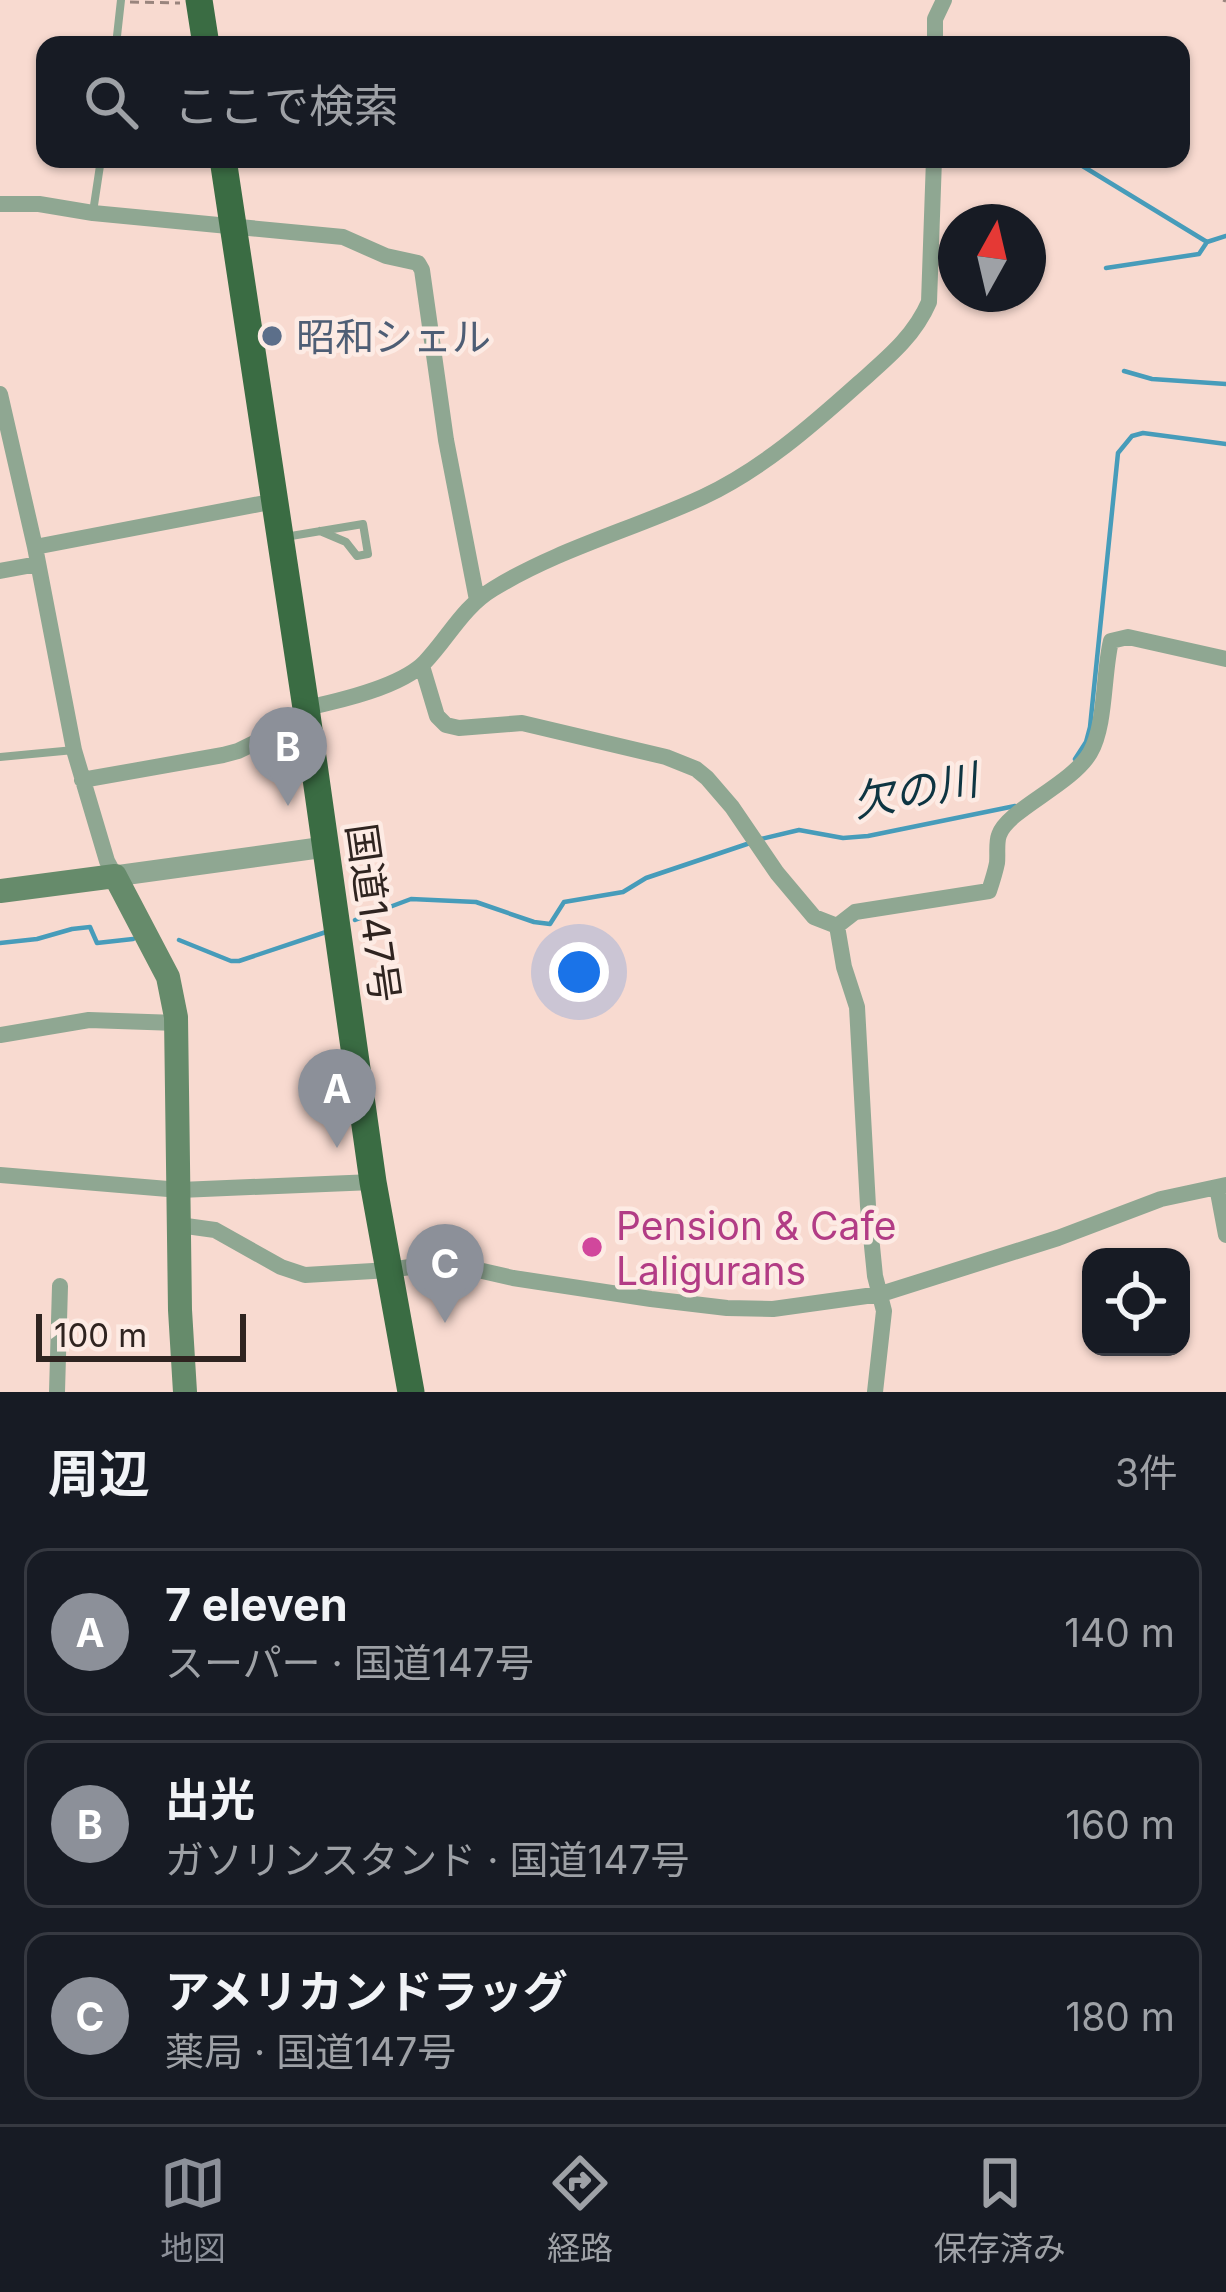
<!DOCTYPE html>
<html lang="ja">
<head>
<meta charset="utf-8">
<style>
  body { margin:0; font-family:Inter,"Noto Sans JP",sans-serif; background:#20242c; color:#f1f3f6 }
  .controls { position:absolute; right:36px; bottom:36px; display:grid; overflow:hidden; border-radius:24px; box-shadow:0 3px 9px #0004 }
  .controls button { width:108px; height:108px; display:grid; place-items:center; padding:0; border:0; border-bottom:3px solid #363941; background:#171b24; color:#f1f3f6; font:60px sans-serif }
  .compass { position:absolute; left:938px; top:204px; width:108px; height:108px; border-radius:50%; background:#171b24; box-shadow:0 3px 9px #0004; rotate:8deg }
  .scale { position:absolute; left:36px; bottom:30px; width:210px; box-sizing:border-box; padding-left:12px; border:6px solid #2f2420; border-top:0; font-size:33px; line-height:42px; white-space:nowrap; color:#2f2420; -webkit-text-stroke:9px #fdebe4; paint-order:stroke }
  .you { position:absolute; left:579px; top:972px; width:42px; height:42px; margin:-30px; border:9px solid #fff; border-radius:50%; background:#1a73e8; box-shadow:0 0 0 18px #1a73e833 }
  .badge { display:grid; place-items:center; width:78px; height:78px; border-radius:50%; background:#8c9099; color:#fff; font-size:39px; font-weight:700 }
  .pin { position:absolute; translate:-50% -99px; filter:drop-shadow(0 3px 6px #0008) }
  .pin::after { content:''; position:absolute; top:63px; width:42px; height:36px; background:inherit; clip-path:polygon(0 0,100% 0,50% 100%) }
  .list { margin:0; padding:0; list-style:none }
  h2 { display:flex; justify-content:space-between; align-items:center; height:156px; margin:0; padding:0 48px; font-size:51px }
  h2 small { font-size:39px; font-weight:400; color:#9ea1a6 }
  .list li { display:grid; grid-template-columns:78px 1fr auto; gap:36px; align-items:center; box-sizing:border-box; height:168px; margin:0 24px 24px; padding:0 24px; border:3px solid #363941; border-radius:24px }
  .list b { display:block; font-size:45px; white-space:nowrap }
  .list p { margin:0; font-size:39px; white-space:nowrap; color:#9ea1a6 }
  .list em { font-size:39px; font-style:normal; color:#9ea1a6 }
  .icon { flex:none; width:66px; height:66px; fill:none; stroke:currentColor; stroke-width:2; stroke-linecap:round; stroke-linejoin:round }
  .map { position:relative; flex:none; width:1226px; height:1392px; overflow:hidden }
  .search { position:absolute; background:#171b24; box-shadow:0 3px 9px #0004; left:36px; right:36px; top:36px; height:132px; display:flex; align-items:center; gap:30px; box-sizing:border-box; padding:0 42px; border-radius:24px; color:#9ea1a6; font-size:45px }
  .sheet { height:732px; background:#171b24 }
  nav { display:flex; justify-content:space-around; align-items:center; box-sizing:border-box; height:168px; border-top:3px solid #363941; background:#171b24; font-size:33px; color:#9ea1a6 }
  nav a { display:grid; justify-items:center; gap:6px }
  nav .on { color:#8c9099 }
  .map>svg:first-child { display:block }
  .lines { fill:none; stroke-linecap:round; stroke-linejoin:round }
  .stream { stroke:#479cba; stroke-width:4.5 }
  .path { stroke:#99847d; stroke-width:3; stroke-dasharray:9 6; stroke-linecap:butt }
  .service { stroke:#8fa792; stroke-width:8 }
  .minor { stroke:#8fa792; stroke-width:16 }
  .tertiary { stroke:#8fa792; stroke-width:21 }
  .secondary { stroke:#668b6b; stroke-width:24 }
  .trunk { stroke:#3a6c43; stroke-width:27 }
  .service-dot { fill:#5c6f8a; stroke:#fdebe4; stroke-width:4.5 }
  .hotel-dot { fill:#d1479c; stroke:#fdebe4; stroke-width:4.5 }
  .labels { text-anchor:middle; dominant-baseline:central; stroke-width:9; stroke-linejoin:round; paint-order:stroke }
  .service-label { font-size:39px; fill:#4e5e75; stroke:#fdebe4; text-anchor:start }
  .street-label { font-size:39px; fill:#2f2420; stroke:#fdebe4 }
  .hotel-label { font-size:39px; fill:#b23c85; stroke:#fdebe4; text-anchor:start }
  .water-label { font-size:42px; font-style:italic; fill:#0e3542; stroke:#fdebe4 }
</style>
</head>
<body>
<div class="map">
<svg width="1226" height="1392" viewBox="0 0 1226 1392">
  <rect width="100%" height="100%" fill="#f8dad0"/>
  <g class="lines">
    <path class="stream" d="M1071,159L1207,242L1226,236
      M1106,268L1199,254L1207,242
      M1124,371L1152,379L1226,384
      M1075,759L1086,742L1090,727L1118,453L1132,436L1143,433L1226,444
      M761,839L799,830L843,838L868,836L1015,806
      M355,920L411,899L476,902L534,922L550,924L564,902L623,892L646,878L750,843
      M179,940L231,961H239L326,932
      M0,943L37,939L72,929L90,927L97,943L133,939"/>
    <path class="path" d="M1223,0L1226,1
      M130,2L180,3"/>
    <path class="service" d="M116,45L121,0
      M93,212L101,159
      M285,537L363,524L368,554L357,556L346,542L320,531
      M0,757L74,750"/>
    <path class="minor" d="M935,45V19L944,0
      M0,204H39L93,213L343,237L386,256L418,263L422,270L446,440L477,600
      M0,394L35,547L74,750L107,861L115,876
      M35,547L275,501
      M0,571L38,564
      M422,666L437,716L446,725L459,728L522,723L666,757L696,769L707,778L732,807L777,873L814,917L837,926
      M306,708C339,701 401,687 425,662C448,638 463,607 493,589C558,549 634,529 703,497C762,469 810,427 858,384C886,359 914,337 929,302L934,159
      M82,780L223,755L238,751L306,718
      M837,926L855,912L989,891C992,882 995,873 997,863C998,855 996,843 999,835C1007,810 1071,785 1090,753C1106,726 1103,674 1111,641L1128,637L1226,659
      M837,926L844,967L857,1007L868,1206L875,1276L884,1311L875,1392
      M0,1035L89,1020L177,1023
      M0,1175L180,1190L373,1182
      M1217,1187L1226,1235
      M179,1225L215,1230L281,1267L305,1275L390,1270L443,1262L513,1278L651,1299L727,1308L773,1309L881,1294L1058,1238L1161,1199L1226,1185
      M57,1392L60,1286"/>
    <path class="tertiary" d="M115,876L325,847"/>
    <path class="secondary" d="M0,891L115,876L168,977L176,1017L180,1310L185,1392"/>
    <path class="trunk" d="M199,0L206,45
      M223,159L306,708L373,1182L411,1392"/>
  </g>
  <circle class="service-dot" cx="272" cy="336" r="12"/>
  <circle class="hotel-dot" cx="592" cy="1247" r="12"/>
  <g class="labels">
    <g class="service-label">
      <text x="296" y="336">昭和シェル</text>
    </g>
    <g class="street-label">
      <text transform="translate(374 913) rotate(82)">国道147号</text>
    </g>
    <g class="hotel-label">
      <text x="616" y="1225">Pension &amp; Cafe<tspan x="616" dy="45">Laligurans</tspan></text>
    </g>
    <g class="water-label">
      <text transform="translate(915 790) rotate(-11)">欠の川</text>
    </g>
  </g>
</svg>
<div class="controls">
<button><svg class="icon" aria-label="locate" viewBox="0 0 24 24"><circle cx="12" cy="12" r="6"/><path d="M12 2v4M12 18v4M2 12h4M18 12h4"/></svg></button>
</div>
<svg class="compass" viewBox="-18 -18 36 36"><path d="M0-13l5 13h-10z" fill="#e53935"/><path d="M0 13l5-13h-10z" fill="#9ea1a6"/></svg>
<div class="scale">100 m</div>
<div class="you"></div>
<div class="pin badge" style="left:337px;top:1148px">A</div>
<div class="pin badge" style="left:288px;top:806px">B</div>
<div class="pin badge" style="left:445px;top:1323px">C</div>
<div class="search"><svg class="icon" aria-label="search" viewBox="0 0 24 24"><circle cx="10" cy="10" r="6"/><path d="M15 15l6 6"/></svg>ここで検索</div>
</div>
<section class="sheet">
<h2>周辺<small>3件</small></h2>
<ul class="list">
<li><span class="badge">A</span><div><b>7 eleven</b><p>スーパー · 国道147号</p></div><em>140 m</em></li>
<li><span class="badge">B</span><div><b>出光</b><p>ガソリンスタンド · 国道147号</p></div><em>160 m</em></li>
<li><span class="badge">C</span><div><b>アメリカンドラッグ</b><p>薬局 · 国道147号</p></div><em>180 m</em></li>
</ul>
</section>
<nav>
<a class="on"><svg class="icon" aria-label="map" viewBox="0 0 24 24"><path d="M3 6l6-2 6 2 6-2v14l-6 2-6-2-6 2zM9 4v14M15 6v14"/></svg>地図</a>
<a><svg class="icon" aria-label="directions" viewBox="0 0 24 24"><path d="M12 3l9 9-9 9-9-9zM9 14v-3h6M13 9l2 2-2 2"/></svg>経路</a>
<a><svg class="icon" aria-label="saved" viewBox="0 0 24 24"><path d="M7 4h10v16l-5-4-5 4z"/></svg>保存済み</a>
</nav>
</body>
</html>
